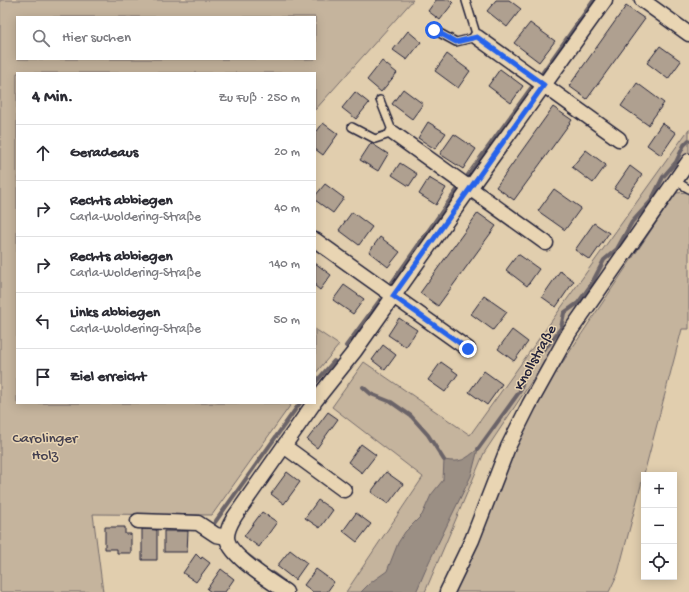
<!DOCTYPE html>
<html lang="de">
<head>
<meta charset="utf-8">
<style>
  body { margin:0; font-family:"Gochi Hand",sans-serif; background:#f7f7f7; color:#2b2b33 }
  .controls { position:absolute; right:12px; bottom:12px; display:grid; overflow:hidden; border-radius:0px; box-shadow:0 2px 10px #0003 }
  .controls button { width:36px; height:36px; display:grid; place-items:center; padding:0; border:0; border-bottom:1px solid #e1e1e2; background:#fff; color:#2b2b33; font:20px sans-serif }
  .stop { position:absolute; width:12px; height:12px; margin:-9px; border:3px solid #2563eb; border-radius:50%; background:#fff }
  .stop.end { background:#2563eb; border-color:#fff; box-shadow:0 1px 4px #0008 }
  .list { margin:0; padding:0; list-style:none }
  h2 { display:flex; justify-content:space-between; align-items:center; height:52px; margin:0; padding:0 16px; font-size:17px }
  h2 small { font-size:13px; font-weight:400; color:#7c7c81 }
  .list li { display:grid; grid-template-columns:26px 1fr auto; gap:12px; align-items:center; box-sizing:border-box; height:56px; padding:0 16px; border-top:1px solid #e1e1e2 }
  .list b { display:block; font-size:15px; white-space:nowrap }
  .list p { margin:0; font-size:13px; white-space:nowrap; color:#7c7c81 }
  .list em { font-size:13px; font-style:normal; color:#7c7c81 }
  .icon { flex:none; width:22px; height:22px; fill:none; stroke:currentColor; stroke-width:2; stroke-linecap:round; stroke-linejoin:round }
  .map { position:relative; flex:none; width:689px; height:592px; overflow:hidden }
  .search { position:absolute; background:#fff; box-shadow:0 2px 10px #0003; left:16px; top:16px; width:300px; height:44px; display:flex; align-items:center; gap:10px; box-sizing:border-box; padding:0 14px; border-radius:0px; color:#7c7c81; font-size:15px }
  .panel { position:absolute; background:#fff; box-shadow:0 2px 10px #0003; left:16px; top:72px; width:300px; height:332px; border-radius:0px }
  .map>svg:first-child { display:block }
  .green { fill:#c5b49d; stroke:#746b6c; fill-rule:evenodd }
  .water { fill:#9b8f84; stroke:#6b6367 }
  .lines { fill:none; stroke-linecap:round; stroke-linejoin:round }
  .stream { stroke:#6b6367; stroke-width:4 }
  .building { fill:#afa090; stroke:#22223b }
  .lane-casing { stroke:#22223b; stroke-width:10 }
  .street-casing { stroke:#22223b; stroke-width:17 }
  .lane { stroke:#e9d5b3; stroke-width:7 }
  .street { stroke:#e9d5b3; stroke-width:14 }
  .route { stroke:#2563eb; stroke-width:5 }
  .labels { text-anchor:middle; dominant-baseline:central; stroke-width:3; stroke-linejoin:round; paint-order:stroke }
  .street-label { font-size:15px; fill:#22223b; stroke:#e9d5b3 }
  .park-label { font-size:15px; fill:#433f4f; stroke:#e9d5b3 }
</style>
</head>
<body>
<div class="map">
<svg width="689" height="592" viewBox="0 0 689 592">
  <rect width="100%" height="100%" fill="#e1ceae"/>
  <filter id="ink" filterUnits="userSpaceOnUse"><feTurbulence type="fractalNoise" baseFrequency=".025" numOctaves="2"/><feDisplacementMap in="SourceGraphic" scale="8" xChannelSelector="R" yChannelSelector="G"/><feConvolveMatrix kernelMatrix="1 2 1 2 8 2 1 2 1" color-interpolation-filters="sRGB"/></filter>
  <g filter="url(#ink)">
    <path class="green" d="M0,0H413L315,110V73H17V403H292L212,515L93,514L103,592H0ZM17,17H315V59H17Z
      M689,129V155L565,331L484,453L425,592H346L423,477L332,407L364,362L470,435Z
      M688,192H689V329H682L618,573L609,592H453L530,411L676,193Z
      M315,329L339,345L315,374Z"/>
    <path class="water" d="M478,449L471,476L429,562L417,590L416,592H361L370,583L387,571L398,543L405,532L422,515L431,495L443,480L444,460C462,463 464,460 478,449Z"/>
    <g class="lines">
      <path class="stream" d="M543,72L594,0
        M468,175L531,88
        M391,284L457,190
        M346,346L380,300
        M315,383L334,361
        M363,387L371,394L391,402L411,416L428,435L444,460
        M478,449L520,391L529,363L549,344L561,328L564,313L578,303L591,285L604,260L617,249L632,222L651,201L663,177L676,162L684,145L689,140
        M213,525L300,403
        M246,554L259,564
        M272,573L284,582"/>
    </g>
    <path class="building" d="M436,0H450L453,3L440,20L428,11Z
      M496,0H509L521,9L507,27L487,11Z
      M626,6L645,19L587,99L569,86Z
      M530,23L555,41L539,62L514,43Z
      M408,31L421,42L407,60L393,50Z
      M660,46L681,61L668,79L647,63Z
      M447,54L470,71L458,88L435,71Z
      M382,61L397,73L381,92L367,80Z
      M500,69L523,86L511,103L488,86Z
      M637,83L664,103L648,125L621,106Z
      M403,89L423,104L412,119L392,104Z
      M355,92L369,103L356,119L342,108Z
      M553,107L572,120L514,200L496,187Z
      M428,122L446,133L435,149L418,138Z
      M323,123L338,134L323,155L315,149V134Z
      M662,123L676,133L661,155L647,145Z
      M454,134L476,149L463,169L440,154Z
      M371,143L388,154L378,171L360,160Z
      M586,150L606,165L593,183L572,167Z
      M400,163L417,174L409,186L392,175Z
      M630,166L642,175L627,197L614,189Z
      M429,178L446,188L436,205L419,194Z
      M325,184L344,198L333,213L315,200V196Z
      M554,189L581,208L565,230L538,211Z
      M352,212L372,227L359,245L339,230Z
      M478,213L496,226L438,306L420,293Z
      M594,223L609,233L590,260L575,250Z
      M380,237L400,252L388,267L369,252Z
      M518,254L539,269L527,286L506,270Z
      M315,263L331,275L320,290L315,286Z
      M560,271L574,281L556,307L542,297Z
      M344,285L364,299L353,314L333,300Z
      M484,296L507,312L493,330L471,314Z
      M399,318L417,330L406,347L388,335Z
      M512,330L528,342L514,361L498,349Z
      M383,345L396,355L385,370L372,360Z
      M441,362L458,374L445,392L428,380Z
      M484,371L502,384L487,405L469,392Z
      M328,412L338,419L317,448L307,440Z
      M361,444L376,455L362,473L348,462Z
      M287,472L300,482L284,504L271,494Z
      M386,472L403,484L388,504L371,492Z
      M318,500L333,510L320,528L305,518Z
      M262,512L277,522L259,547L244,536Z
      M356,513L371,524L357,542L343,531Z
      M105,527H125V534H131V553H117V549H105Z
      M142,529L157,530V560H142Z
      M164,531H188L187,552H164Z
      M290,550L307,563L295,580L277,566Z
      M196,554L201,559L202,557L210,563L196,582L183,573Z
      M221,569L234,579L225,592H211L207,589Z
      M316,569L334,582L327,592H313L304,585Z"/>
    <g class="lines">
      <g class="lane-casing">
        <path id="lane" d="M434,30L456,42L477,37L466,1
          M352,127L375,139L393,133L380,100
          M675,181L689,189"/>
      </g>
      <g class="street-casing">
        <path id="street" d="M642,0L689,34
          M477,37L619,139
          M393,133L546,243
          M315,240L468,349
          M315,401L354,352L470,188L605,0
          M284,446L344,490
          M138,521L198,523L216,535L227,537
          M286,592C272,582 227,555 227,537C227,529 231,523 235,516L314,403
          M447,592L472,540L508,447L529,405L569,333L689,161"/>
      </g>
      <use href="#lane" class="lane"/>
      <use href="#street" class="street"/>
    </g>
  </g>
  <g class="lines" filter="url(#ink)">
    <path class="route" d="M434,30L456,42L477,37L544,85L393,296L468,349"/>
  </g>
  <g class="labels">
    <g class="street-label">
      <text transform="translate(536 358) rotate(-61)">Knollstraße</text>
    </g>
    <g class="park-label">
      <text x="45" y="439">Carolinger<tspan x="45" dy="17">Holz</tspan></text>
    </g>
  </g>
</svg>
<div class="controls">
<button>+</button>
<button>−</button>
<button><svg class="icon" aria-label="locate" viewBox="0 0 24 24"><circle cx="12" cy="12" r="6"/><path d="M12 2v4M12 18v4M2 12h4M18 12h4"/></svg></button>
</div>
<div class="stop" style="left:434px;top:30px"></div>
<div class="stop end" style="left:468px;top:349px"></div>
<div class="search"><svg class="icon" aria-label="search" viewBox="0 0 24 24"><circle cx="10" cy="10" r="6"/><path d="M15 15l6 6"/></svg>Hier suchen</div>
<section class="panel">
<h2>4 Min.<small>Zu Fuß · 250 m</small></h2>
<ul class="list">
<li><svg class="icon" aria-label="ahead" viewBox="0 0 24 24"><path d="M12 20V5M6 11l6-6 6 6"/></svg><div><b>Geradeaus</b></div><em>20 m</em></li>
<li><svg class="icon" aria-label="right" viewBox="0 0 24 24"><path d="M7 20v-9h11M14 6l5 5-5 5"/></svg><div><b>Rechts abbiegen</b><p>Carla-Woldering-Straße</p></div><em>40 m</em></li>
<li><svg class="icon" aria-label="right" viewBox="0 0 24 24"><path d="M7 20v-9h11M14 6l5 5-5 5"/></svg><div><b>Rechts abbiegen</b><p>Carla-Woldering-Straße</p></div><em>140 m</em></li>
<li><svg class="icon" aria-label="left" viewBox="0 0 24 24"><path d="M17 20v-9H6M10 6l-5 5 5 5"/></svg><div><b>Links abbiegen</b><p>Carla-Woldering-Straße</p></div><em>50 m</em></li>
<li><svg class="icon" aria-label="arrive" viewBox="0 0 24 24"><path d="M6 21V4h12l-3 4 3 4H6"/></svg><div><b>Ziel erreicht</b></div></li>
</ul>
</section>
</div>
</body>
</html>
